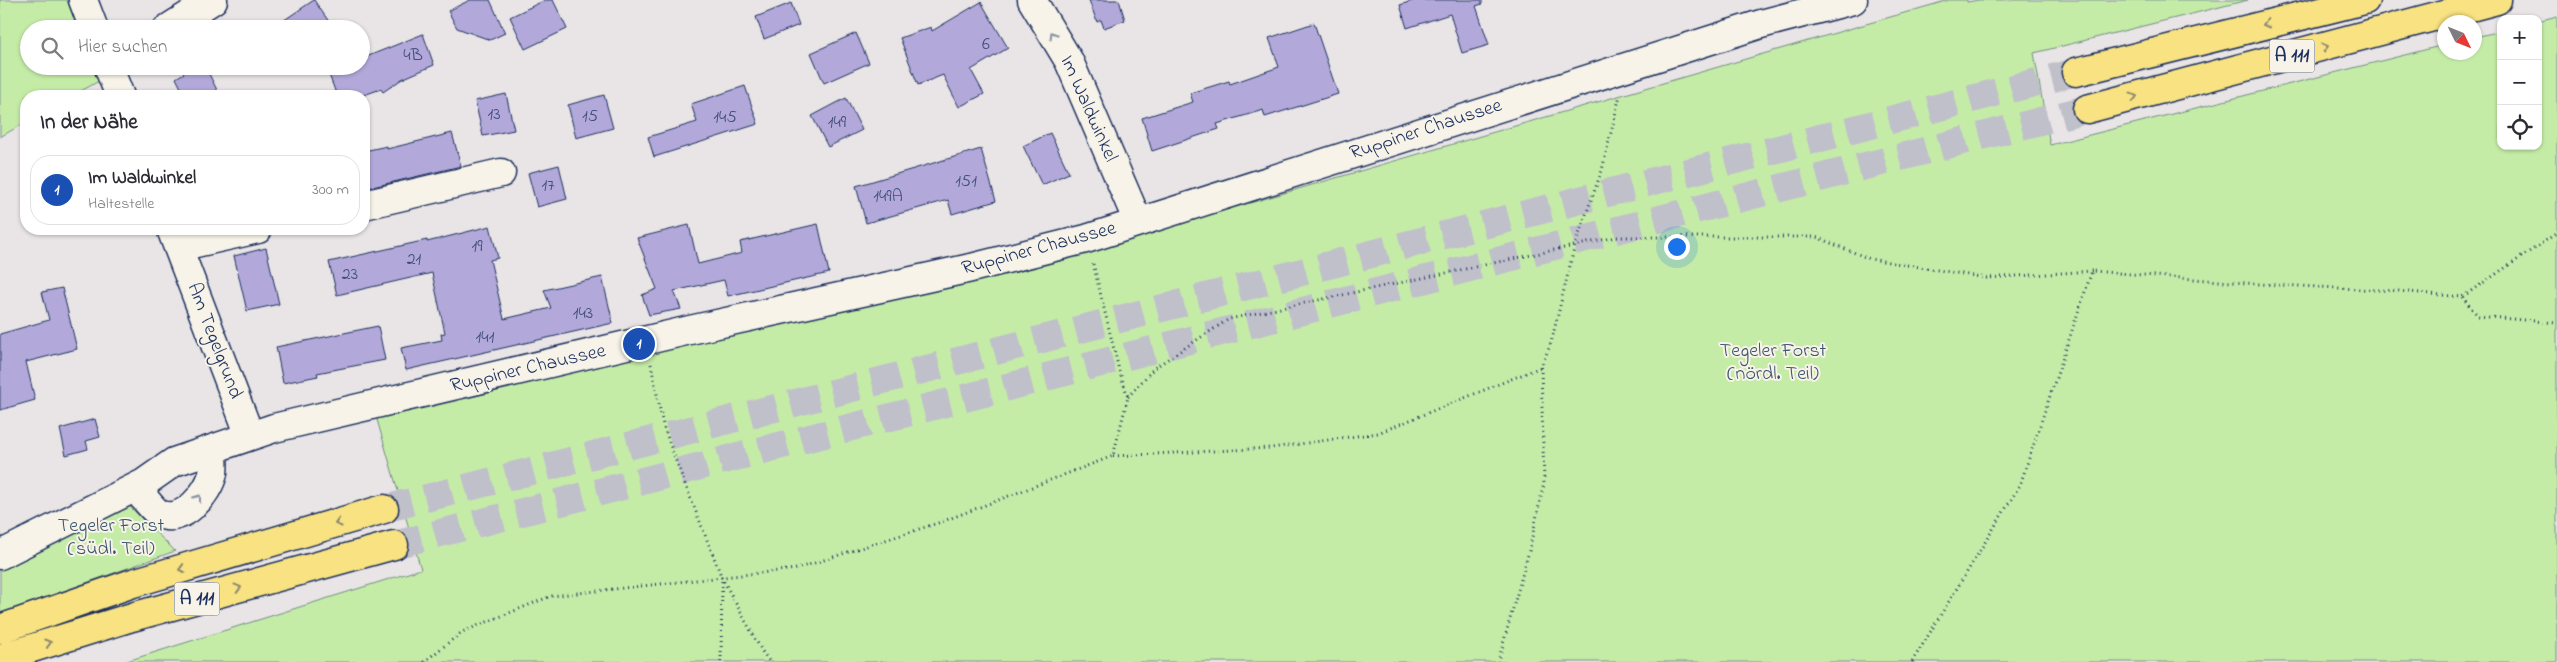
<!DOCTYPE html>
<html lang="de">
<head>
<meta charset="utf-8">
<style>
  body { margin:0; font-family:"Indie Flower",sans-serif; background:#f7f7f7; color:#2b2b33 }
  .controls { position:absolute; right:15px; top:15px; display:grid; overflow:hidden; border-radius:10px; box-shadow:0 1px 4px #0004 }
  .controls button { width:45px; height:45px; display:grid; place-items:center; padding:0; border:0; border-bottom:1px solid #e1e1e2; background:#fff; color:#2b2b33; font:25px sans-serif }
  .compass { position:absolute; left:2437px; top:15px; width:45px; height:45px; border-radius:50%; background:#fff; box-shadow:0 1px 4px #0004; rotate:133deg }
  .you { position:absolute; left:1676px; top:246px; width:18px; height:18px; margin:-12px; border:4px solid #fff; border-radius:50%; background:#1a73e8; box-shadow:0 0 0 8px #1a73e833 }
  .badge { display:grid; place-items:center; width:32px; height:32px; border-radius:50%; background:#1f6fb2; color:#fff; font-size:16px; font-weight:700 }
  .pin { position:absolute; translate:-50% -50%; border:2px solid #fff; box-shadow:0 1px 5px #0006 }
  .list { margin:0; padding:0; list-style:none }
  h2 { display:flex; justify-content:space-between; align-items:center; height:65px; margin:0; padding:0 20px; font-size:21px }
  h2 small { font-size:16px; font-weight:400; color:#7c7c81 }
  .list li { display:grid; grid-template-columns:32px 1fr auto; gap:15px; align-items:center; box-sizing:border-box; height:70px; margin:0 10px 10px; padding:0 10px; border:1px solid #e1e1e2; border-radius:20px }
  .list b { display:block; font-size:19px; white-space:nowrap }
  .list p { margin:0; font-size:16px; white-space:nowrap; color:#7c7c81 }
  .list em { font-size:16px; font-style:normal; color:#7c7c81 }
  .icon { flex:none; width:28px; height:28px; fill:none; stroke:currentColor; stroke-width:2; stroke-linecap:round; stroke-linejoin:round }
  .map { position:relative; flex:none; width:2557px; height:662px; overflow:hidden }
  .search { position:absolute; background:#fff; box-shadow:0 1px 4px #0004; left:20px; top:20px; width:350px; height:55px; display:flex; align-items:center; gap:12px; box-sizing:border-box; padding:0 18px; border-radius:28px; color:#7c7c81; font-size:19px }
  .panel { position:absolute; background:#fff; box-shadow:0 1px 4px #0004; left:20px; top:90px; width:350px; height:145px; border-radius:20px }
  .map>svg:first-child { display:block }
  .green { fill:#c5eca7; stroke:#708e82 }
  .building { fill:#b2a9da; stroke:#1b2f5e }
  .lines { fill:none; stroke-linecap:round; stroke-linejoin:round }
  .highway-tunnel { stroke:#c0c0ca; stroke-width:28; stroke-dasharray:28 14; stroke-linecap:butt }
  .minor-casing { stroke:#1b2f5e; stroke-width:31 }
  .highway-casing { stroke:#1b2f5e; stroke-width:31 }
  .path { stroke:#1b2f5e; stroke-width:3; stroke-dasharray:1 4; stroke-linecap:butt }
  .minor { stroke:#f7f3e8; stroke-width:28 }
  .highway { stroke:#f8e281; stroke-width:28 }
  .oneway { stroke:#8a8870 }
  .oneway2 { stroke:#8991a3 }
  .labels { text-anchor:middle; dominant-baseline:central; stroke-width:4; stroke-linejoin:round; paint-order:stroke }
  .number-label { font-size:18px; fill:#414e7d }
  .shield { fill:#f7f3e8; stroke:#5d6a87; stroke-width:1 }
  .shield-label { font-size:19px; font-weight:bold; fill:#1b2f5e }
  .street-label { font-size:20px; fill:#1b2f5e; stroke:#f7f3e8 }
  .park-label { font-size:20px; fill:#3d556d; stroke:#f7f3e8 }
</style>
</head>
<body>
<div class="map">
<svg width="2557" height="662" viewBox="0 0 2557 662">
  <rect width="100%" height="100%" fill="#e9e4e5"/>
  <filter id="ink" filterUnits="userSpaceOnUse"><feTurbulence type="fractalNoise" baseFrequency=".02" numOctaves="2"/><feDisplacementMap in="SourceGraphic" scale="10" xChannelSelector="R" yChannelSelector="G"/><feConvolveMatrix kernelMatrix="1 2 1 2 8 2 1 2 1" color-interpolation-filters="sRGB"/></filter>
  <g filter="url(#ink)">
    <path class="green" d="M0,0H67L78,29H29V66H94L99,81L72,96H26V122L0,137Z
      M1949,0H1967V2L1979,0H2248L2034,53L2050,145L2444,45V52H2474L2475,37L2501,31V146H2538V21L2557,16V662H124L421,569L375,413L1064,257Z
      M119,496L175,551L0,614V533L10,550Z"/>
    <path class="building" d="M314,0L334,29H271Z
      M470,0H490L505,33L490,40L457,28L448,11Z
      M545,0H553L567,29L525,49L510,17Z
      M1089,0H1119L1125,20L1104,28L1101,20L1097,22Z
      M1415,0H1482V4L1476,6L1489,45L1462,53L1450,14L1407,28L1400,5Z
      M981,2L1008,48L971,70L984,94L959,107L943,75L918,85L900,38L931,27L932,31Z
      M791,3L799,25L764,39L756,17Z
      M1314,23L1338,94L1265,117L1263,110L1217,124L1219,129L1152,151L1142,118L1193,102L1190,93L1229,81L1230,84L1279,67L1269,38Z
      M856,33L869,63L824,83L811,53Z
      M423,34L434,65L402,79L383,92L381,89L361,96H337L328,72L342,66L361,68V59Z
      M181,66H205L220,96H185L176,78L184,73Z
      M745,86L758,124L654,157L648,137L697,122L691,104Z
      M506,94L514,130L483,136L475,101Z
      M604,95L613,128L576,138L568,105Z
      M846,98L862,130L828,147L812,116Z
      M452,133L461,166L364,189V151L387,146V149Z
      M1050,133L1069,173L1042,185L1023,146Z
      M981,149L996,201L952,214L948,200L866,223L856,186Z
      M559,165L567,199L537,207L528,173Z
      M818,224L829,273L728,296L724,280L674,291L681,309L649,315L642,295L657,289L637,238L689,225L698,264L742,253L740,242Z
      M490,226L498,258L490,260L504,319L551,308L544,290L602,277L613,323L406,370L401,348L442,340L441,334L445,333L432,273L337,295L329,262L427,240V242Z
      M266,248L279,304L247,311L234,256Z
      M62,288L77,349L26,362L35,400L0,410V334L49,320L42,292Z
      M378,326L385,360L317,373L318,376L283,383L276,347Z
      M95,419L100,437L86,441L88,449L66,455L60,429Z"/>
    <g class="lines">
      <path class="highway-tunnel" d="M384,509L2076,72
        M394,545L2087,109"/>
      <g class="minor-casing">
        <path id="minor" d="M83,0L94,29
          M1032,0L1069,61L1138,222
          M167,29L213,0
          M108,66L120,96
          M364,205L501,173
          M171,229L250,436
          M178,247L258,229
          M144,483L143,497C148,502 154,511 160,514C182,525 209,493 213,473C214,466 213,457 213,449
          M0,555L144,483L174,462L274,428L690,330L971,268L1086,239L1761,24L1853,0"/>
      </g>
      <g class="highway-casing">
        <path id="highway" d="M2076,72L2365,0
          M2087,109L2497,0
          M0,629L133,583L384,509
          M0,658L132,617L394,545"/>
      </g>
      <path class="path" d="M2462,297L2478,316L2557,323
        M651,364L663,425L676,461L722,578L763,653L770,662
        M1128,397L1154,368L1229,319L1616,237H1816L1870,259L1987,278L2092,271
        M1113,456L1271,448L1378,433L1541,367
        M424,662L462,632L551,596L796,569L941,522L1113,456L1128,397L1119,370L1093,263
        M721,662L722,579
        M1498,662L1529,551L1544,483L1541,367L1551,343L1575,245L1602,170L1620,95
        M1912,662L2020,485L2092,271L2258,284L2399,291L2462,297L2557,233"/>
      <use href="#minor" class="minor"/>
      <use href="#highway" class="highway"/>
    </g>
    <defs><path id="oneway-chevron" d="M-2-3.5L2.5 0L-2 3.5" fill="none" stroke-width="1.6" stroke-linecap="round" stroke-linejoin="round" transform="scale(1.25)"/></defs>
    <g class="oneway">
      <use href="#oneway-chevron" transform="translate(2266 24) rotate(166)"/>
      <use href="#oneway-chevron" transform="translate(2325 47) rotate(-15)"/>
      <use href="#oneway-chevron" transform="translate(2134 97) rotate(-15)"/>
      <use href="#oneway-chevron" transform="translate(338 523) rotate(164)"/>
      <use href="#oneway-chevron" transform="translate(182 569) rotate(164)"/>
      <use href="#oneway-chevron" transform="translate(238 588) rotate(-15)"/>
      <use href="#oneway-chevron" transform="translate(48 643) rotate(-17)"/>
    </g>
    <g class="oneway2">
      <use href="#oneway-chevron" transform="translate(1053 35) rotate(-122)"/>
      <use href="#oneway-chevron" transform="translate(198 498) rotate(-54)"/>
    </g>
  </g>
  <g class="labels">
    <g class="number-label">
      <text x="986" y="45">6</text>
      <text x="413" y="56">4B</text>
      <text x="494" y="115">13</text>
      <text x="590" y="117">15</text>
      <text x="725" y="118">145</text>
      <text x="837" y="123">149</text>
      <text x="966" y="182">151</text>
      <text x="548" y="186">17</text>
      <text x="888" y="197">149A</text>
      <text x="477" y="247">19</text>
      <text x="414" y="260">21</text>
      <text x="350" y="275">23</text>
      <text x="583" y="314">143</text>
      <text x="485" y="338">141</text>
    </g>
    <g class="shield">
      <rect x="2269.5" y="39.5" width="45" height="33" rx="4"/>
      <rect x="174.5" y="582.5" width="45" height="33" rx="4"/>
    </g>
    <g class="shield-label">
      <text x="2292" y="56">A 111</text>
      <text x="197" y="599">A 111</text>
    </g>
    <g class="street-label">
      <text transform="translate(1088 109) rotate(66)">Im Waldwinkel</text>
      <text transform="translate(1426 130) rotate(-18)">Ruppiner Chaussee</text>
      <text transform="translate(1039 249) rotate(-15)">Ruppiner Chaussee</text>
      <text transform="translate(214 341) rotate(69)">Am Tegelgrund</text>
      <text transform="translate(528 369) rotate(-13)">Ruppiner Chaussee</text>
    </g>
    <g class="park-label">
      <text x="1773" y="351">Tegeler Forst<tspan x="1773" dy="23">(nördl. Teil)</tspan></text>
      <text x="111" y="526">Tegeler Forst<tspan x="111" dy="23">(südl. Teil)</tspan></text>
    </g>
  </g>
</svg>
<div class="controls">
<button>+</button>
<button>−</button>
<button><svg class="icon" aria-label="locate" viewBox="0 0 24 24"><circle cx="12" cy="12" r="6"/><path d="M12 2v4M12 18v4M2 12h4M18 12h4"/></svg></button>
</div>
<svg class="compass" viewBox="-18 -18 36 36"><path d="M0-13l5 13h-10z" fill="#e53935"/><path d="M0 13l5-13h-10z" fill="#7c7c81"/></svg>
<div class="you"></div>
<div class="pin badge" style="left:639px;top:344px;background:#1a4fb4">1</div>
<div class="search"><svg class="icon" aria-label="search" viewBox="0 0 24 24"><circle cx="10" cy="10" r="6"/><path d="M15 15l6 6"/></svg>Hier suchen</div>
<section class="panel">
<h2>In der Nähe<small></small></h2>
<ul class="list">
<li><span class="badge" style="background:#1a4fb4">1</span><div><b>Im Waldwinkel</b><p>Haltestelle</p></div><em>300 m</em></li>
</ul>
</section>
</div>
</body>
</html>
